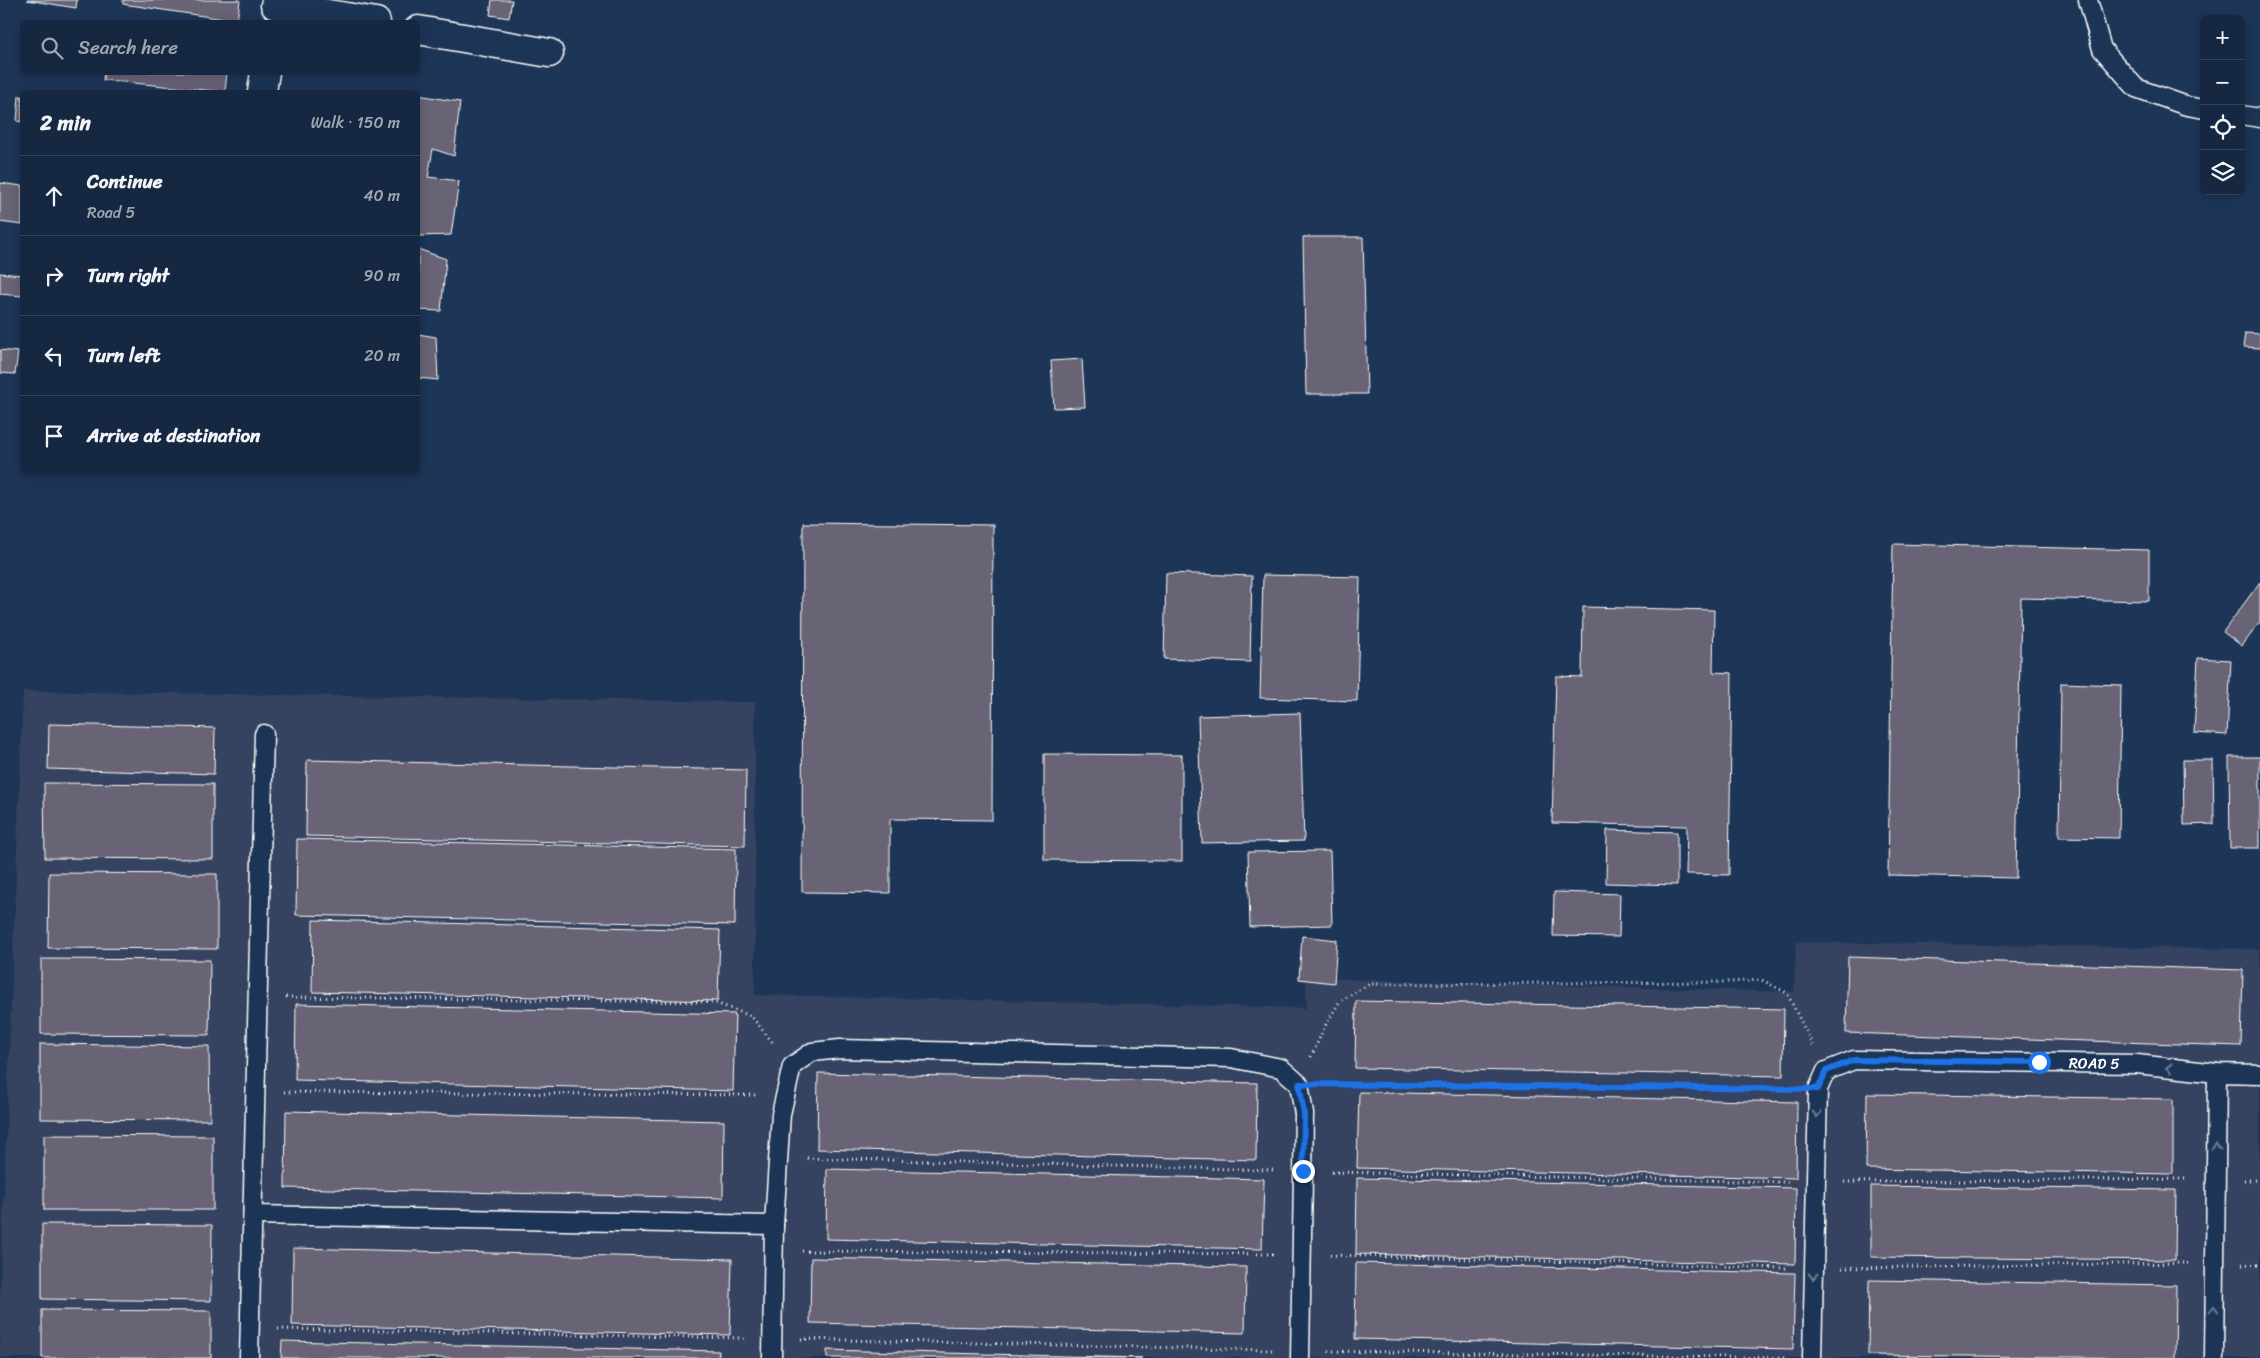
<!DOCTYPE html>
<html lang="en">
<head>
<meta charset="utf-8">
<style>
  body { margin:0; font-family:Sriracha,sans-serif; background:#23344c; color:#f1f3f6 }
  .controls { position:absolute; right:15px; top:15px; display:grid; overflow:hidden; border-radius:8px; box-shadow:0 2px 12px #0003 }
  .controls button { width:45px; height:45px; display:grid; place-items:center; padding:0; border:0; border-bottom:1px solid #35445a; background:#162841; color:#f1f3f6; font:25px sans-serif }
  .stop { position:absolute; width:15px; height:15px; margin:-11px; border:4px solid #1a73e8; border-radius:50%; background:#fff }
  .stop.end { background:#1a73e8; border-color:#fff; box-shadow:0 1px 5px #0008 }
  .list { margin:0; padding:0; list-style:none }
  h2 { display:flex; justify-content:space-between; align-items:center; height:65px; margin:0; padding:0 20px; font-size:21px }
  h2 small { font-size:16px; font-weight:400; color:#9ea6b1 }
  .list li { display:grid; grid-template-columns:32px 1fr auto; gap:15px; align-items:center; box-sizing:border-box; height:80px; padding:0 20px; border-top:1px solid #35445a }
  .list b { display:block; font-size:19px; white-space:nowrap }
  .list p { margin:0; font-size:16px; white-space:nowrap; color:#9ea6b1 }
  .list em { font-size:16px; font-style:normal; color:#9ea6b1 }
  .icon { flex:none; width:28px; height:28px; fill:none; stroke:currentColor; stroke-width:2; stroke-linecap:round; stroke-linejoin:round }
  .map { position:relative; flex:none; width:2260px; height:1358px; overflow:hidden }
  .search { position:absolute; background:#162841; box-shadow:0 2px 12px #0003; left:20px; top:20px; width:400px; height:55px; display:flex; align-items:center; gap:12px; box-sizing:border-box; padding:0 18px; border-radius:8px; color:#9ea6b1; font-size:19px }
  .panel { position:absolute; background:#162841; box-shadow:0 2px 12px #0003; left:20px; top:90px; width:400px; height:385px; border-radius:8px }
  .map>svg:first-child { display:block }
  .built { fill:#344360 }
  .building { fill:#686474; stroke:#fff }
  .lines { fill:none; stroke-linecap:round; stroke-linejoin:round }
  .lane-casing { stroke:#fff; stroke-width:21 }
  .street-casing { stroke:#fff; stroke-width:31 }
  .path { stroke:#fff; stroke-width:3; stroke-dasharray:1 4; stroke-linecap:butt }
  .lane { stroke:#1d3557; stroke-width:18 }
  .street { stroke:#1d3557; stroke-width:28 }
  .oneway { stroke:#6c7c92 }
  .route { stroke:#1a73e8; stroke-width:6 }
  .labels { text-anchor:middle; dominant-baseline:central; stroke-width:4; stroke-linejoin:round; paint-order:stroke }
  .street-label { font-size:15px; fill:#fff; stroke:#1d3557 }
</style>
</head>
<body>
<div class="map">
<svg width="2260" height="1358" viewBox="0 0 2260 1358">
  <rect width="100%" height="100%" fill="#1d3557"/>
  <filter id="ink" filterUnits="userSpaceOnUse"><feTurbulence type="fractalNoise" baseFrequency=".02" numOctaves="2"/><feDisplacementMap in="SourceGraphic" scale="10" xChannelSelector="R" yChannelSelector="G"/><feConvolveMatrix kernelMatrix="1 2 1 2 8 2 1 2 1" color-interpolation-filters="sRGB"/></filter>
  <g filter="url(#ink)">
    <path class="built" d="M23,691L755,702V995L1306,1008V978L1794,992L1796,942L2260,949V1358H0V1294Z"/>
    <path class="building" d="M27,0H77L76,8Z
      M123,0H240L237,21L123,4Z
      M492,0H512L509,18L490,15Z
      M104,72H227L225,92L103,80Z
      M418,95L460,102L454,156L433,149L428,177L459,181L451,235L418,236Z
      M19,96H22V122L17,121Z
      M0,183L22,186V225L0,222Z
      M1303,237H1363L1367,394H1306Z
      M418,249L446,259L441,311L418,310Z
      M0,273L22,275V296L0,294Z
      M2245,333L2260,334V348L2243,347Z
      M418,334L436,337L438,380L418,378Z
      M0,350L18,352L15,374L0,373Z
      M1082,359L1085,407L1054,408L1051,361Z
      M803,523L993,525L992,820L890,819V893L802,892Z
      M1893,544L2149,550V601L2021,598L2016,878L1888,875Z
      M1166,573L1252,576L1250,662L1164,659Z
      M1263,575L1360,577L1357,701L1260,698Z
      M2260,582V622L2242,646L2223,632Z
      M1583,607L1714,610L1713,672L1732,673L1729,875L1686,874L1687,826L1552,823L1556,676L1582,677Z
      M2198,658L2231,660L2227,735L2194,733Z
      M2061,683L2121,685L2119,838L2059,837Z
      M1300,713L1304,841L1202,843L1198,716Z
      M49,724L215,728L214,774L48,769Z
      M1044,754L1182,755V861L1044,860Z
      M2229,757H2260V848H2230Z
      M307,760L746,770L745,846L306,836Z
      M2183,760H2213L2214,824L2184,825Z
      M44,783L213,784V859L45,858Z
      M1607,830L1677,832V885L1606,883Z
      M297,839L736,849L735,925L296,915Z
      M1330,851L1332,925L1250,927L1248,852Z
      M49,873L217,874V949L48,948Z
      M1554,892L1620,894L1619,937L1553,936Z
      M313,920L720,930L718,1001L312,992Z
      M1302,936L1337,940L1334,983L1299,979Z
      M1848,957L2243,970L2241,1046L1846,1033Z
      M41,959L210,960L209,1035L41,1034Z
      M1356,1001L1784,1009L1783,1076L1355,1068Z
      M296,1004L735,1014L733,1091L295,1080Z
      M40,1044L209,1046L210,1120L40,1119Z
      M818,1073L1257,1083L1256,1160L817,1149Z
      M1359,1092L1797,1102L1796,1178L1357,1168Z
      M1867,1094L2173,1099V1174L1866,1169Z
      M286,1111L724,1121L723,1198L285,1188Z
      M44,1135L213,1136V1210H44Z
      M827,1169L1264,1179L1262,1249L826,1239Z
      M1357,1178L1796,1188L1795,1264L1356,1254Z
      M1871,1186L2176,1190L2175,1260L1871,1257Z
      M42,1224L212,1225L211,1301L42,1299Z
      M293,1248L732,1259L730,1335L292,1325Z
      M811,1258L1246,1267L1245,1333L810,1323Z
      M1356,1263L1795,1273L1793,1349L1355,1339Z
      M1869,1280L2176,1285L2175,1358L1868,1355Z
      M42,1310L211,1311V1358H42Z
      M282,1341L719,1351L718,1358H281Z
      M827,1350L1142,1358H827Z"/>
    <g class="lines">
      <g class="lane-casing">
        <g id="lane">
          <path d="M2088,0L2102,49L2136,88L2187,106L2204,109"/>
          <path d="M2241,115L2260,118"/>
          <path d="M253,1215L774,1225"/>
          <path d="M249,1358L264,734"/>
          <path d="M772,1358L774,1225L781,1114L792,1066L812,1052L840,1049L1231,1058L1281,1068L1299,1084L1304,1114L1300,1358"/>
          <path id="s1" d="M1812,1358L1818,1089L1826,1071L1854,1060L2137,1064L2217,1073L2260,1074"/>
          <path d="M2214,1358L2217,1073"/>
        </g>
      </g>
      <g class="street-casing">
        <path id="street" d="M275,5L376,22
          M418,30L549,53
          M262,92L265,72"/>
      </g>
      <path class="path" d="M286,997L713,1002L751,1016L774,1044
        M1311,1057L1325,1026L1340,1001L1370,984L1731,982L1762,980L1787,993L1814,1048
        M1328,1084L1792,1089
        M284,1092L758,1095
        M807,1158L1275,1170
        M1332,1172L1788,1182
        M2244,1180H2260
        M1844,1182L2188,1179
        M802,1251L1274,1254
        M1330,1255L1786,1268
        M2242,1264L2260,1265
        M1842,1268L2188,1263
        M278,1329L744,1338
        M801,1339L1272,1350
        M1328,1351L1784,1358"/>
      <use href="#lane" class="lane"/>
      <use href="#street" class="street"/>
    </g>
    <defs><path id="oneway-chevron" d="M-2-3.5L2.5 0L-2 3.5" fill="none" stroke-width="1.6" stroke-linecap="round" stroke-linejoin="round" transform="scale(1.25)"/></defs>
    <g class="oneway">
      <use href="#oneway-chevron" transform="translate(2169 1068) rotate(-174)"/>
      <use href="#oneway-chevron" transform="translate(1817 1114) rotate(91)"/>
      <use href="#oneway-chevron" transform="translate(2216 1147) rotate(-89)"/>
      <use href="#oneway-chevron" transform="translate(1813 1276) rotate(91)"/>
      <use href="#oneway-chevron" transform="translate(2214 1309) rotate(-89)"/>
    </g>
  </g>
  <g class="lines" filter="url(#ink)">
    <path class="route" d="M1303,1171L1304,1114L1299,1084L1818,1089L1826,1071L1854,1060L2039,1062"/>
  </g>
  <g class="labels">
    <g class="street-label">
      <text stroke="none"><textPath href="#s1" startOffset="559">ROAD 5</textPath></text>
    </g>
  </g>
</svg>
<div class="controls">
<button>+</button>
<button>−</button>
<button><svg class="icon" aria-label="locate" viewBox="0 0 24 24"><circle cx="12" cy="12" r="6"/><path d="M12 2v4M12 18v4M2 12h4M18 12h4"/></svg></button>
<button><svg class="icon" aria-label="layers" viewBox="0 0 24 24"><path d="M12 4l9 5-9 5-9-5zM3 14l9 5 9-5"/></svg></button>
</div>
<div class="stop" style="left:2039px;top:1062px"></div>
<div class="stop end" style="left:1303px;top:1171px"></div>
<div class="search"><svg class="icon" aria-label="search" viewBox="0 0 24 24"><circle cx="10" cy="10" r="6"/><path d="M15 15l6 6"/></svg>Search here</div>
<section class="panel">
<h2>2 min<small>Walk · 150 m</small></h2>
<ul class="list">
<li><svg class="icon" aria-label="ahead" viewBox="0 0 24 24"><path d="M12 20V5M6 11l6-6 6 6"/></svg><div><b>Continue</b><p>Road 5</p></div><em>40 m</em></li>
<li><svg class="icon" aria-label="right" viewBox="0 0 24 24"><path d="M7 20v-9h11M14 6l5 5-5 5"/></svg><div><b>Turn right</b></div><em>90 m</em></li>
<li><svg class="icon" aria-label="left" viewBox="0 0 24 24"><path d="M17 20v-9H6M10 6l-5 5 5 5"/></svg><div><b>Turn left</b></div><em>20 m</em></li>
<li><svg class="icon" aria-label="arrive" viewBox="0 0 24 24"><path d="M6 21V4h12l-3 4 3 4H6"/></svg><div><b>Arrive at destination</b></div></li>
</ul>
</section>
</div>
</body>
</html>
